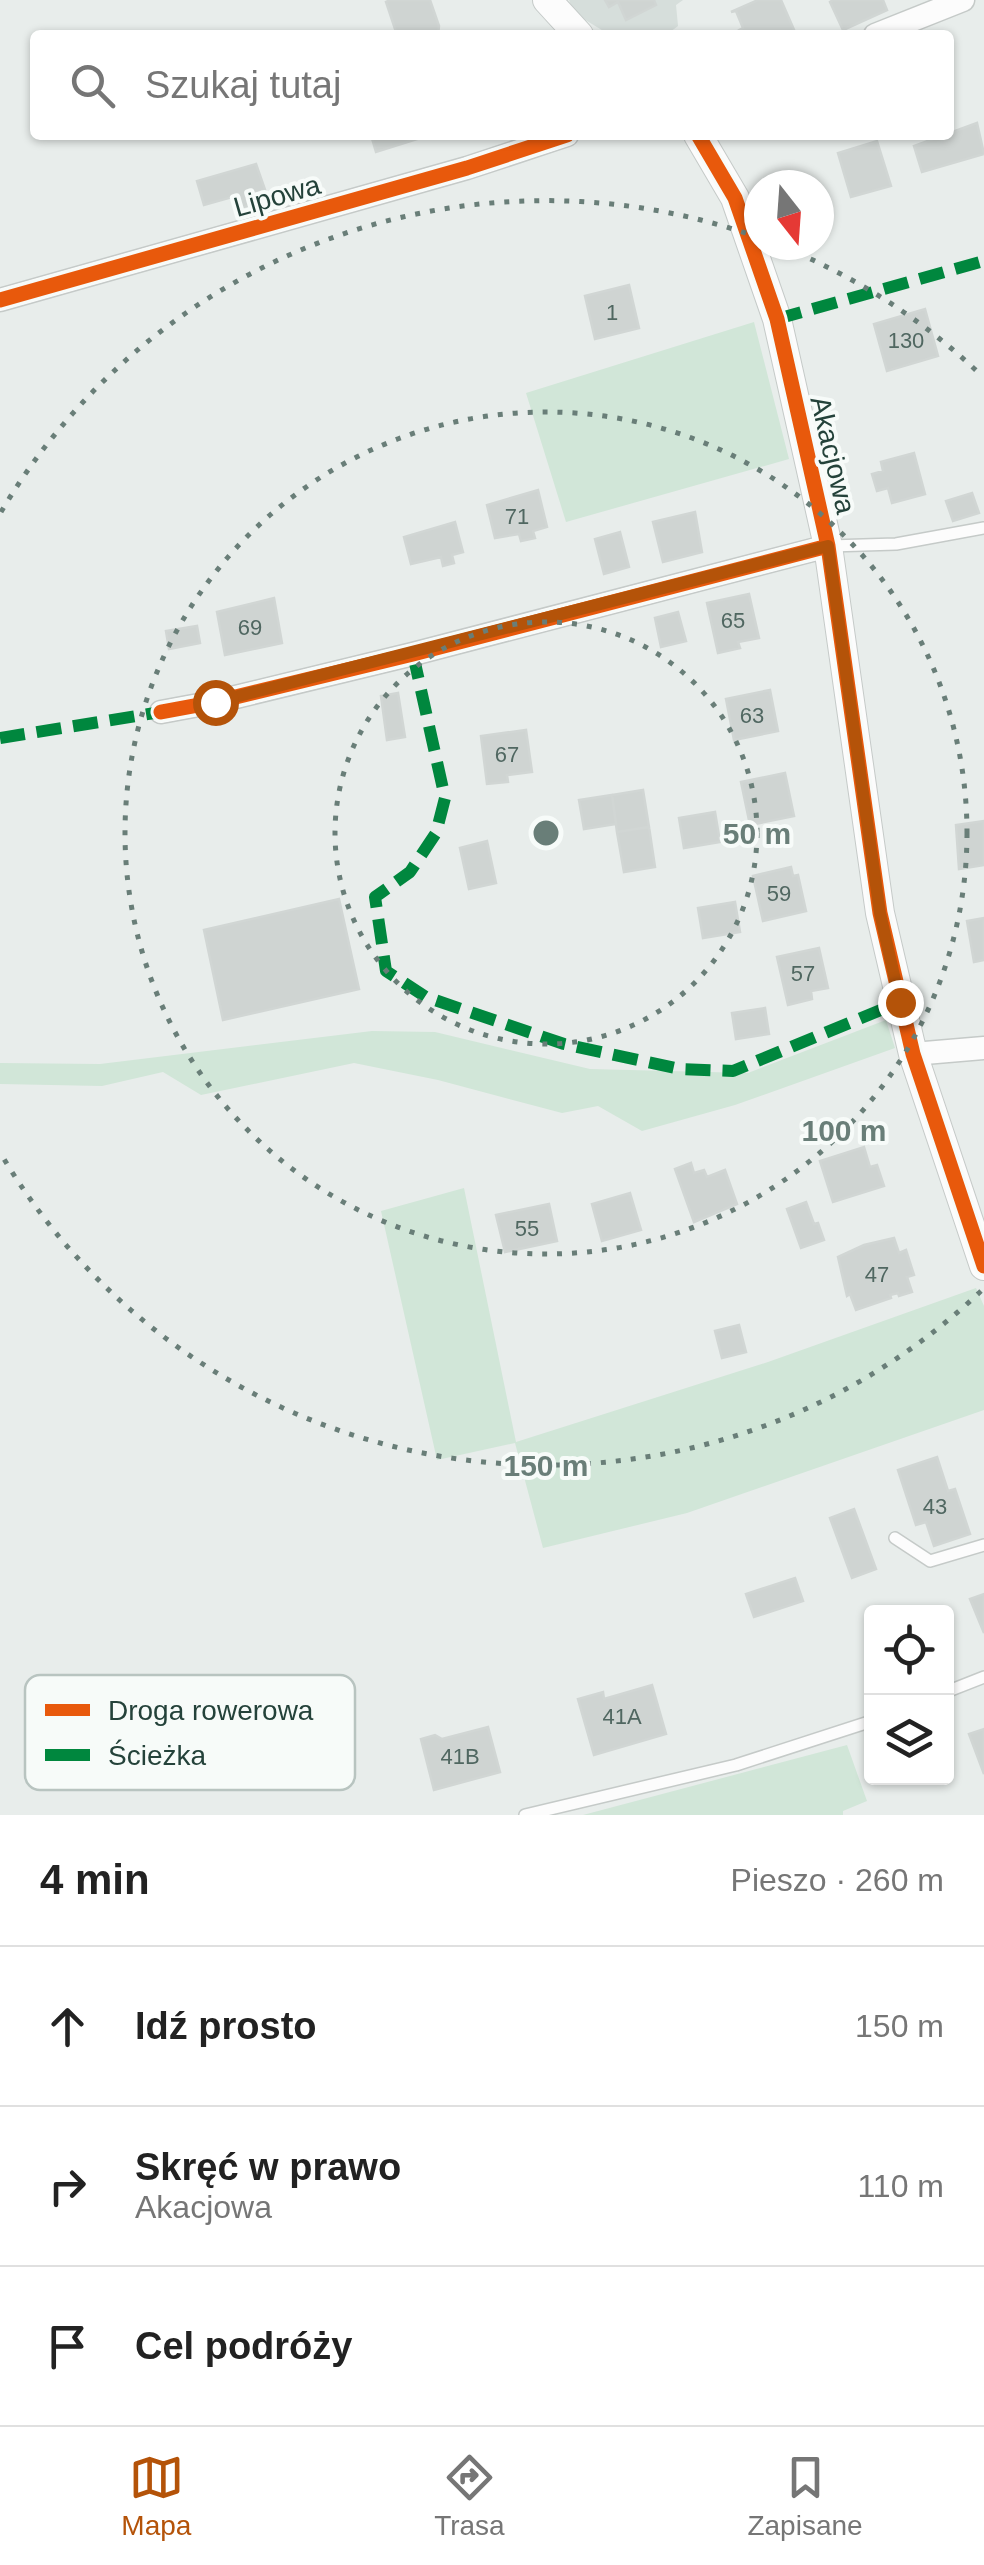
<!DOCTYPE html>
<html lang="pl">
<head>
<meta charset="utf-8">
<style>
  body { margin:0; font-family:Helvetica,sans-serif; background:#f2f2f2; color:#222 }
  .controls { position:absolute; right:30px; bottom:30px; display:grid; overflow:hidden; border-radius:10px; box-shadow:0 2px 8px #0004 }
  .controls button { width:90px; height:90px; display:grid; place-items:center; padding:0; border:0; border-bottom:2px solid #e0e0e0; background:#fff; color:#222; font:50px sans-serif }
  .compass { position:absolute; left:744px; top:170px; width:90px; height:90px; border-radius:50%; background:#fff; box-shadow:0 2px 8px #0004; rotate:163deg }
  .stop { position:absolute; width:30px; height:30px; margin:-22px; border:8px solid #b45309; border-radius:50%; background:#fff }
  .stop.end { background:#b45309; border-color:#fff; box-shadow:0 2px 10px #0008 }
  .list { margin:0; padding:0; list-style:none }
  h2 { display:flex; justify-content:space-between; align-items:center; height:130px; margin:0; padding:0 40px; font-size:42px }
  h2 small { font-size:32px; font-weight:400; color:#767676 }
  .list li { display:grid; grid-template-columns:65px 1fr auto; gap:30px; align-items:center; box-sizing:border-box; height:160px; padding:0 40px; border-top:2px solid #e0e0e0 }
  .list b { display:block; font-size:38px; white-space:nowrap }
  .list p { margin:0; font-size:32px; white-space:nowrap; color:#767676 }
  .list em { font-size:32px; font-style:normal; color:#767676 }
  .icon { flex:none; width:55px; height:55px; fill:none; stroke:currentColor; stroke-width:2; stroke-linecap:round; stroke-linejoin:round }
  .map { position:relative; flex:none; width:984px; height:1815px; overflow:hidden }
  .search { position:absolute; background:#fff; box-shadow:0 2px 8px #0004; left:30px; right:30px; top:30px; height:110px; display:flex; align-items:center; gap:25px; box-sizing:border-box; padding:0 35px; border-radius:10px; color:#767676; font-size:38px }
  .sheet { height:610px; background:#fff }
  nav { display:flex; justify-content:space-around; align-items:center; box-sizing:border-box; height:140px; border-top:2px solid #e0e0e0; background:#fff; font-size:28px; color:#767676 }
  nav a { display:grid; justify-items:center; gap:5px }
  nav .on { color:#b45309 }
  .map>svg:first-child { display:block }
  .built { fill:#d6dedb }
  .green { fill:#d1e6d8 }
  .building { fill:#cfd4d2; stroke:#d1d6d4; stroke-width:2.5 }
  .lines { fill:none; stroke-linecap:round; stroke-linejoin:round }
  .service-casing { stroke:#c5cac8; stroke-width:14 }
  .minor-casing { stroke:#c5cac8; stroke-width:25 }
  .tertiary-casing { stroke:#c5cac8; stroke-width:30 }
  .service { stroke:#fcfcfc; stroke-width:11 }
  .minor { stroke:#fcfcfc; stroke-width:22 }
  .tertiary { stroke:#fcfcfc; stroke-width:28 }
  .quiet { stroke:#00873e; stroke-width:12; stroke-dasharray:25 12; stroke-linecap:butt }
  .cycleway-casing { stroke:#f7fbf9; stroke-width:21 }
  .cycleway { stroke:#e8590c; stroke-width:15 }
  .route { stroke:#b45309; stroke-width:12 }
  .ring { fill:none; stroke:#697e78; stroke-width:5; stroke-dasharray:5 10 }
  .labels { text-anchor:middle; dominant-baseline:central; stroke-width:8; stroke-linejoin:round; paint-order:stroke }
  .number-label { font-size:22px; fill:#506761 }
  .street-label { font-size:28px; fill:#24423a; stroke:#f7fbf9 }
  .key { fill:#f7fbf9; stroke:#b8c4c0; stroke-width:2.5 }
  .key-label { font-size:28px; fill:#24423a }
  .centre { fill:#697e78; stroke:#f7fbf9; stroke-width:5 }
  .ring-label { font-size:30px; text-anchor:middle; font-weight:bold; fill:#697e78; stroke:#f7fbf9; stroke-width:8; stroke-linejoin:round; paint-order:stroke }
</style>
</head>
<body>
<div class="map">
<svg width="984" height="1815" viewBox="0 0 984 1815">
  <rect width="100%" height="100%" fill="#e8edeb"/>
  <path class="built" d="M569,0H683L676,5L678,26L666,35H610L574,13Z"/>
  <path class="green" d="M754,322L789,459L566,522L526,393Z
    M886,1020L895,1048L735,1105L642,1131L598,1106L562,1113L438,1080L354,1063L201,1095L163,1072L102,1086L0,1084V1063L100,1064L372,1031L435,1032L590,1069L748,1073Z
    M464,1188L516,1442L768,1362L976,1288L984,1306V1410L687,1513L543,1548L515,1443L437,1460L381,1211Z
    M847,1745L867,1801L843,1811V1815H583Z"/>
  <path class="building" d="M390,0H430L439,26L438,35L420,32L397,35L386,2Z
    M605,0H654L656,5L626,20L618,2L609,7Z
    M758,0H781L795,32L787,35H741L739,30L743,28L736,11L731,12Z
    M833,0H883L887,10L843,30L830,2Z
    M977,123L984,154L922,172L914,146Z
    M371,135H426L427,136L376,152Z
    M877,141L891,186L851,197L838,153Z
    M256,164L269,201L235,209L232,197L204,205L197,181Z
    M629,285L639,328L595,339L585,296Z
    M925,309L938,356L887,371L874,324Z
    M914,453L925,494L892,503L888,488L877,491L872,474L883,471L881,462Z
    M538,490L547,527L533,531L535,538L521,541L519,534L495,538L487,505Z
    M972,493L979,513L953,521L946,501Z
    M695,512L702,552L663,562L653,522Z
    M455,522L463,552L452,555L454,563L443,566L441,557L411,564L404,537Z
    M620,532L629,567L604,574L595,539Z
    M749,594L759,638L738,642L740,648L718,653L707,603Z
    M274,598L282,643L225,655L217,612Z
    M678,612L686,641L661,647L655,618Z
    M197,626L200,643L169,649L166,631Z
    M770,690L778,731L734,740L726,699Z
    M398,693L405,737L387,740L381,696Z
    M526,730L532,772L507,775L508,782L487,784L481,736Z
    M785,773L794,816L750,825L741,782Z
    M643,790L649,827L617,832L612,795Z
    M612,795L616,824L584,829L579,800Z
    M715,812L720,842L684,848L679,818Z
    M984,821V865L959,869L956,825Z
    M649,827L655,867L624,872L617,832Z
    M487,841L496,883L469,889L460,848Z
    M791,867L793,876L798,875L806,911L763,921L753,876Z
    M339,899L359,989L223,1020L204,930Z
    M735,902L740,932L703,938L698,908Z
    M984,918V960L974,962L967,921Z
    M819,948L828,988L811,991L812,999L788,1005L777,957Z
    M765,1008L769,1034L736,1039L732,1013Z
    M864,1147L870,1167L877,1165L884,1186L833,1202L820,1161Z
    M691,1163L694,1173L704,1170L707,1177L725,1170L737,1204L694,1222L675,1169Z
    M630,1193L641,1230L602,1241L592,1204Z
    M806,1202L814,1224L818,1223L824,1240L801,1248L787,1209Z
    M549,1204L557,1241L505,1252L496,1215Z
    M894,1238L899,1253L906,1250L914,1275L907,1277L912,1292L899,1296L898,1293L890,1295L891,1298L856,1310L850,1294L847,1296L838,1257L864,1245Z
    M739,1325L746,1352L722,1358L715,1331Z
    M937,1457L948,1491L955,1489L970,1534L934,1546L926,1522L916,1525L898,1470Z
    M854,1509L876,1569L852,1578L830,1518Z
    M795,1578L803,1601L754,1617L746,1594Z
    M984,1594V1633L970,1599Z
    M652,1685L666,1734L594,1755L578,1699L603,1692L604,1699Z
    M488,1727L500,1772L434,1790L421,1739L435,1735L442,1739Z
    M984,1729V1774L969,1734Z"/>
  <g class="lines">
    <g class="service-casing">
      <path id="service" d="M830,546L896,544L984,528
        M895,1538L930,1561L984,1545
        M946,1692L984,1677
        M525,1815L736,1765L872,1721"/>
    </g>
    <g class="minor-casing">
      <path id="minor" d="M875,35L963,0
        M0,300L467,168L567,135
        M161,712L215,702L413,654L828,546
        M913,1054L984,1048"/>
    </g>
    <g class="tertiary-casing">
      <path id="tertiary" d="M547,0L579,35
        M698,135L735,198L777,319L828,546L880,913L913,1054L984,1266"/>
    </g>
    <use href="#service" class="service"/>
    <use href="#minor" class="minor"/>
    <use href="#tertiary" class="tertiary"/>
    <path class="quiet" d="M777,319L984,261
      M413,654L445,798L436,833L410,872L375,897L386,971L426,997L564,1044L680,1069L733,1071L900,1002
      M0,738L161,712"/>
    <g class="cycleway-casing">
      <path id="cycleway" d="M698,135L735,198L777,319L828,546L880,913L913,1054L984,1266
        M0,300L467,168L567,135
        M161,712L215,702L413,654L828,546"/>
    </g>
    <use href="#cycleway" class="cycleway"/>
  </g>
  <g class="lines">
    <path class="route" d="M215,702L828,546L880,913L900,1002"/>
  </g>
  <g class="ring">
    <circle cx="546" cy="833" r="211"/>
    <circle cx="546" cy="833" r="421"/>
    <path d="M981 1291A632 632 0 0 1 1 1154M1 512A632 632 0 0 1 757 237M783 247A632 632 0 0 1 981 375"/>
  </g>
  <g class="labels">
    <g class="number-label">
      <text x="612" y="312">1</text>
      <text x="906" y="340">130</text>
      <text x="517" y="516">71</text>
      <text x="733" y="620">65</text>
      <text x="250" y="627">69</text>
      <text x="752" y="715">63</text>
      <text x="507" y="754">67</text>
      <text x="779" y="893">59</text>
      <text x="803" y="973">57</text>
      <text x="527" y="1228">55</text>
      <text x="877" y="1274">47</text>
      <text x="935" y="1506">43</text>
      <text x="622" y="1716">41A</text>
      <text x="460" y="1756">41B</text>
    </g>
    <g class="street-label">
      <text transform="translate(277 196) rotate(-16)">Lipowa</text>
      <text transform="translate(833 455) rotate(77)">Akacjowa</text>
    </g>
  </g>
  <rect x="25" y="1675" width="330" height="115" rx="15" class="key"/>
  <rect x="45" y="1704" width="45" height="12" fill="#e8590c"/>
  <rect x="45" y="1749" width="45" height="12" fill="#00873e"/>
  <g class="key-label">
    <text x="108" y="1720">Droga rowerowa</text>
    <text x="108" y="1765">Ścieżka</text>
  </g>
  <circle cx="546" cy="833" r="15" class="centre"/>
  <g class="ring-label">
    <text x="757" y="844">50 m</text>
    <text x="844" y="1141">100 m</text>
    <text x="546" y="1476">150 m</text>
  </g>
</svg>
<div class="controls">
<button><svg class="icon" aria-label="locate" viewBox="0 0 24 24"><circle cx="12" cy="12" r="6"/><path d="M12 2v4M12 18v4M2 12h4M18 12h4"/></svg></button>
<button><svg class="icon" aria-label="layers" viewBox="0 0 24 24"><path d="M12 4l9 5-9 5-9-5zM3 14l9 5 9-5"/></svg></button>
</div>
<svg class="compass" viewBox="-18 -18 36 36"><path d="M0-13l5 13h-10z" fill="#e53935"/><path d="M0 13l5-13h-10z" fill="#767676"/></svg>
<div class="stop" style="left:215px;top:702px"></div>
<div class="stop end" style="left:900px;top:1002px"></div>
<div class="search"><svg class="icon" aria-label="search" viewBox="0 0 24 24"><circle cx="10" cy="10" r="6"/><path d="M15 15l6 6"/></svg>Szukaj tutaj</div>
</div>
<section class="sheet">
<h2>4 min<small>Pieszo · 260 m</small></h2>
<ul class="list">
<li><svg class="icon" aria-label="ahead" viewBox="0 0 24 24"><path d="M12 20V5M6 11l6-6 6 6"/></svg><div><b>Idź prosto</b></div><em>150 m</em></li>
<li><svg class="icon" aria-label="right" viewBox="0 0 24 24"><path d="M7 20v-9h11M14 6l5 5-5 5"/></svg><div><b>Skręć w prawo</b><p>Akacjowa</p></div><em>110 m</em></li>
<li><svg class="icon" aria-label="arrive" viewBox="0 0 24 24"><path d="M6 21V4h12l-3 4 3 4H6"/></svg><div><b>Cel podróży</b></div></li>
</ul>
</section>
<nav>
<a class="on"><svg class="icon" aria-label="map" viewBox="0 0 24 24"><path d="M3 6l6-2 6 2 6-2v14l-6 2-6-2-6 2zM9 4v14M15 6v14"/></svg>Mapa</a>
<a><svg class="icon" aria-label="directions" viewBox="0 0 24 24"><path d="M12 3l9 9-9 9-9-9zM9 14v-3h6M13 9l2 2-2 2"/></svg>Trasa</a>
<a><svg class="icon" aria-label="saved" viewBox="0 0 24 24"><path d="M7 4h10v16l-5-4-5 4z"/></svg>Zapisane</a>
</nav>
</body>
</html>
